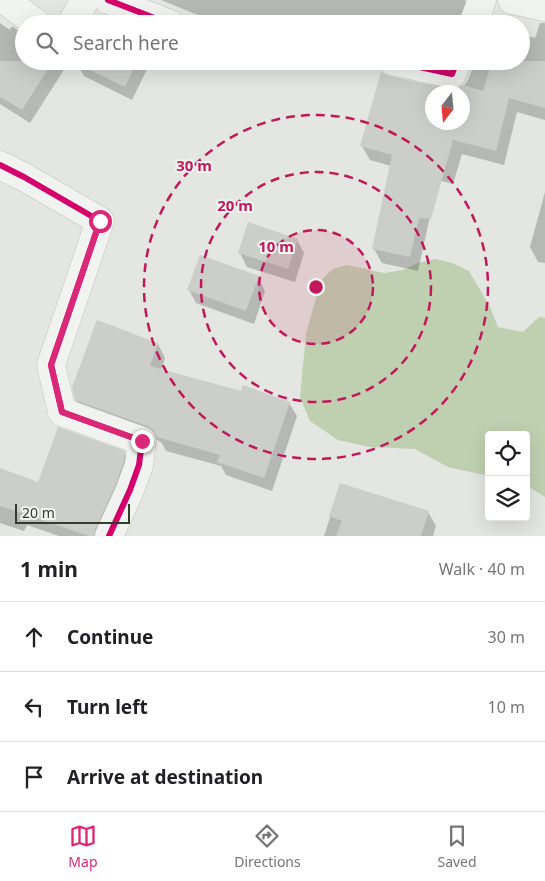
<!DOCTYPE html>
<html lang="en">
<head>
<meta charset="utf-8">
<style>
  body { margin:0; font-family:"Noto Sans",sans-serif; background:#f2f2f2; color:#202124 }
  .controls { position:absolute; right:15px; bottom:15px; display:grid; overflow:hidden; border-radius:5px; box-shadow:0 5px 20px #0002 }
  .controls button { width:45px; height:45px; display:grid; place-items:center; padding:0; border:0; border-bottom:1px solid #e0e0e0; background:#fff; color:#202124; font:25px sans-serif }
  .compass { position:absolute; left:425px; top:85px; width:45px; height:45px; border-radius:50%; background:#fff; box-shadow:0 5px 20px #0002; rotate:196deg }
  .scale { position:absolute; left:15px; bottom:12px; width:115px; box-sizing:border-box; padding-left:5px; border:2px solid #313e29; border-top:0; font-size:14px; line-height:18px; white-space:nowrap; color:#313e29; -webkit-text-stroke:4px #f1f5ef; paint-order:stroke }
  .stop { position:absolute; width:15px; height:15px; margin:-11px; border:4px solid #db2777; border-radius:50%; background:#fff }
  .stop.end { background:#db2777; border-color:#fff; box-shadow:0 1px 5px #0008 }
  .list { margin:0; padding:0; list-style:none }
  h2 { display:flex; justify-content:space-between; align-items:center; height:65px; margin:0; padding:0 20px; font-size:21px }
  h2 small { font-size:16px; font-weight:400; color:#757577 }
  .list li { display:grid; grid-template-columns:32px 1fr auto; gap:15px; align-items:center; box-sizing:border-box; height:70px; padding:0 20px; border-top:1px solid #e0e0e0 }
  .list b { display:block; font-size:19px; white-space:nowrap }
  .list em { font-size:16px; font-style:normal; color:#757577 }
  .icon { flex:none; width:28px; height:28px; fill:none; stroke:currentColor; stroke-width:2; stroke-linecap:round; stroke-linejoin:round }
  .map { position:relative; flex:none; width:545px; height:536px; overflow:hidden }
  .search { position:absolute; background:#fff; box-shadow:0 5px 20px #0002; left:15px; right:15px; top:15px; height:55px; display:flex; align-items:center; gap:12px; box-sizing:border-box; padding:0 18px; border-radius:28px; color:#757577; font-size:19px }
  .sheet { height:275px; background:#fff }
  nav { display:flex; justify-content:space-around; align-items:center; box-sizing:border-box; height:70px; border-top:1px solid #e0e0e0; background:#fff; font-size:14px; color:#757577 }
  nav a { display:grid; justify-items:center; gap:2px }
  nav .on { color:#db2777 }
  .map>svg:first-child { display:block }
  .water { fill:#bfd0b1 }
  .shadow { fill:#0003; fill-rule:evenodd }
  .building { fill:#cbcec9; fill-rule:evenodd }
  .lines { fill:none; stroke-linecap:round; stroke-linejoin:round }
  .minor-casing { stroke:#c1c4bf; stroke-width:29 }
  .minor { stroke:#f1f3f0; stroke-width:28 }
  .cycleway-casing { stroke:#f1f5ef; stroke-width:9 }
  .cycleway { stroke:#d6006c; stroke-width:6 }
  .route { stroke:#db2777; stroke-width:6 }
  .ring { fill:none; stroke:#c2185b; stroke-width:2.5; stroke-dasharray:9 6 }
  .centre { fill:#c2185b; stroke:#f1f5ef; stroke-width:2.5 }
  .ring-label { font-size:15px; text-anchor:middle; font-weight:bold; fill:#c2185b; stroke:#f1f5ef; stroke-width:4; stroke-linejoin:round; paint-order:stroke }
</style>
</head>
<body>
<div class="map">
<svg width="545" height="536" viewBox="0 0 545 536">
  <rect width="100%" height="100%" fill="#e3e6e1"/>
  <path class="water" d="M435,259L452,263L469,271L490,307L498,327L523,332L539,317L545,318V497L526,485V435H489V476L448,467L415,449L370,447L338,440L310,421L300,397L306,334L321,280L333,269L347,265L384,273L403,270L418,263Z"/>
  <path class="shadow" d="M161,0H465L473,14L470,24H220Z
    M0,23L10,30L12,26L24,35V61H65L67,65L30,123L0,104Z
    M540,23H545V120L517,112L504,165L462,154L453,184L438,180L418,271L382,263L374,249L391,166L370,160L362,146L388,77L456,90L463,87L468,80L473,67V61H521V34L535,38ZM432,92H462V122H432Z
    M77,61H151L132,100L84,76L76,63Z
    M545,192V263L538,262L530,247Z
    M297,240L304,253L295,282L247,267L240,253Z
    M258,277L265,291L254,324L196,303L189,290Z
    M98,322L158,344L165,358L161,370L242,392L289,403L297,416L272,491L226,475L221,466L166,451L162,443L156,439L84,413L76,400Z
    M124,452L132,466L105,536H59L27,525L24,531L0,523V469L39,483Z
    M341,484L428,512L436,526L433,536H324Z"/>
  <path class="building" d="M0,61H53L22,110L0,97Z
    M75,61H137L125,87L75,63Z
    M492,61H545V108L509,98L496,151L453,140L431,219L419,218L410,257L372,249L392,155L360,146L381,72L389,76L449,89H456L463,85L483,91ZM432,92H462V122H432Z
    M248,222L298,239L288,269L238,253Z
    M200,255L259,276L246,311L187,290Z
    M97,320L158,343L150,366L241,391L243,385L290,402L264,478L217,462L220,455L157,437L153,430L147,426L75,400L72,387Z
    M58,427L125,451L124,461L116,484L95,530L94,536H89L0,506V468L38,482Z
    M340,483L429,511L421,536H336L342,521L329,516Z"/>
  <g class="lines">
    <g class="minor-casing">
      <path id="minor" d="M5,0L37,24
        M108,0L170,24
        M512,0L545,7
        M71,24L85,0
        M473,24L482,0
        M392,61L452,74L457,61
        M0,165L24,177L100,221L51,365L62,412L142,441L139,465L130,490L109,536"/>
    </g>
    <use href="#minor" class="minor"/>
    <g class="cycleway-casing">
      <path id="cycleway" d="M108,0L170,24
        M392,61L452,74L457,61
        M0,165L24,177L100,221L51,365L62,412L142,441L139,465L130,490L109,536"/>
    </g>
    <use href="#cycleway" class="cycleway"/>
  </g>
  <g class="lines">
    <path class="route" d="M100,221L51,365L62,412L142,441"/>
  </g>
  <circle cx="316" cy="287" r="57" fill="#c2185b" fill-opacity=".12"/>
  <g class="ring">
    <circle cx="316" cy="287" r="57"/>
    <circle cx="316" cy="287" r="115"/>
    <circle cx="316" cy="287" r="172"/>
  </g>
  <circle cx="316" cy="287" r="8" class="centre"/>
  <g class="ring-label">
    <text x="194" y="171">30 m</text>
    <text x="235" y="211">20 m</text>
    <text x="276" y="252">10 m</text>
  </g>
</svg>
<div class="controls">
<button><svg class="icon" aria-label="locate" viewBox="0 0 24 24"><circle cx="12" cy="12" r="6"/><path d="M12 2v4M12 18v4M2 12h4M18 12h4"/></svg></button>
<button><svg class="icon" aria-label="layers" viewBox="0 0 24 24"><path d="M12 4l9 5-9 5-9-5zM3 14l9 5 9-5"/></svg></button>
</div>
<svg class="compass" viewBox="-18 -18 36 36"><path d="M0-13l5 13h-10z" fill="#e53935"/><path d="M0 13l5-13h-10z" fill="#757577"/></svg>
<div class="scale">20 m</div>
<div class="stop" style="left:100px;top:221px"></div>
<div class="stop end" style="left:142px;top:441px"></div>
<div class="search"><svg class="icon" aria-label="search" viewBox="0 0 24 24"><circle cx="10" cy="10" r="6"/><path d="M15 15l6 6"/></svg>Search here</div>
</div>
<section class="sheet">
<h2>1 min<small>Walk · 40 m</small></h2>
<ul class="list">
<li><svg class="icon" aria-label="ahead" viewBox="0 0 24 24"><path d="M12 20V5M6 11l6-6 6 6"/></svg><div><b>Continue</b></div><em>30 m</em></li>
<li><svg class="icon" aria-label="left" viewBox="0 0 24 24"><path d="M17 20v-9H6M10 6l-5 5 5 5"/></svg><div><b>Turn left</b></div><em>10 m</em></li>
<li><svg class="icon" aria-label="arrive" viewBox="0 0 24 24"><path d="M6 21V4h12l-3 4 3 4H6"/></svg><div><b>Arrive at destination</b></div></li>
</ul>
</section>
<nav>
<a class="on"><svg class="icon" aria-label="map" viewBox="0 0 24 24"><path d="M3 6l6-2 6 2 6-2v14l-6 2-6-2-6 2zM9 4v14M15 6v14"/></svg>Map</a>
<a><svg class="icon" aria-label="directions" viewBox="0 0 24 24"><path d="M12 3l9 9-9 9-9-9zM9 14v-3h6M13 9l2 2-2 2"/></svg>Directions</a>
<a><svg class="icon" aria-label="saved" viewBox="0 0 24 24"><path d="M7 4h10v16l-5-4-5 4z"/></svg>Saved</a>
</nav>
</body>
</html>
